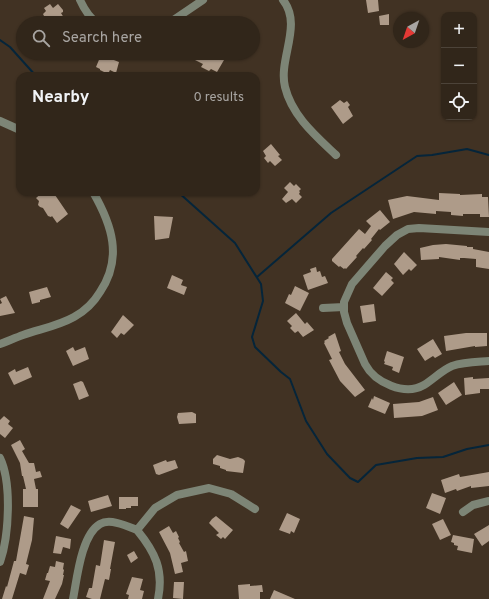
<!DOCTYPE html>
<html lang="en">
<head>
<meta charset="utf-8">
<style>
  body { margin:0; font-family:Overpass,sans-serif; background:#3d3227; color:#f1f3f6 }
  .controls { position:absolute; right:12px; top:12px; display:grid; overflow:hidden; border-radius:8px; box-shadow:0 1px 3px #0004 }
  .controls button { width:36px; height:36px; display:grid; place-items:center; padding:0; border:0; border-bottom:1px solid #4c4339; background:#31261a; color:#f1f3f6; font:20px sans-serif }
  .compass { position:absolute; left:393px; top:12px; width:36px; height:36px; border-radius:50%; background:#31261a; box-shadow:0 1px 3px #0004; rotate:220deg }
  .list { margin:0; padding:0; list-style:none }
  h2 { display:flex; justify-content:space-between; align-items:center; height:52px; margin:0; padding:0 16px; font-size:17px }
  h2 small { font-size:13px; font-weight:400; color:#a8a5a2 }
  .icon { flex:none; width:22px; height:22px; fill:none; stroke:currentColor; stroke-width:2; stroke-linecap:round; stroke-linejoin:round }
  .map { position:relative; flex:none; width:489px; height:599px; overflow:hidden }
  .search { position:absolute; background:#31261a; box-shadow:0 1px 3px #0004; left:16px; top:16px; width:244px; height:44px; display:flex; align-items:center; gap:10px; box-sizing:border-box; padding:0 14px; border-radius:22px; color:#a8a5a2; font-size:15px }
  .panel { position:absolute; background:#31261a; box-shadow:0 1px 3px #0004; left:16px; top:72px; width:244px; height:124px; border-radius:12px }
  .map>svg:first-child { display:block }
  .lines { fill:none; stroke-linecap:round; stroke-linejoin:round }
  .stream { stroke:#05253a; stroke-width:2 }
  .building { fill:#ae9b89 }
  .minor { stroke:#7d8576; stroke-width:8 }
</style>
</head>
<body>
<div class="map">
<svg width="489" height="599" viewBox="0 0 489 599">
  <rect width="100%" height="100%" fill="#413223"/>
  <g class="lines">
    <path class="stream" d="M0,40L10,47L36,76
      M178,192L235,243L261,284L263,301L252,337L255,347L281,372L290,379L306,421L327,454L350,478L358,482L376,465L417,458L443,457L467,449L489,445
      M257,277L331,213L417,156L432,155L467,149L489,155"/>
  </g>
  <path class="building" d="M366,0H378L379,11L368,13Z
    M50,4L53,8L58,4L63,10V12L61,13L67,23L47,22L43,14L46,11L44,8Z
    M389,14V25H380L379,16Z
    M199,53H213L224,60L217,72L211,69L209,71L201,67L203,64L195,60Z
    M101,55L119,62L116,73L110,70L108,74L100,70V69L96,67Z
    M340,100L344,103L347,101L350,105L348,107L353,116L343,124L331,107Z
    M271,144L280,155L278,156L282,160L275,166L270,161L268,163L264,158L266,156L263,151Z
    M290,182L294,186L296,184L301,189L299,191L300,192L299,194L302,197L296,203L292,199L286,203L282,199L288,192L284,188Z
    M43,192H52L55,195L68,214L57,223L52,216L51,217L48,216L43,208L40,207L38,205L39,201L36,198Z
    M439,193L460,194V195L482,194V197H488L489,217H480V214H463V216L451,215V212L436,211V214L414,212L393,219L388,200L407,196L439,200Z
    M380,210L390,222L380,230L379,229L371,239L372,240L364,249L363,248L356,256L357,257L346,269L345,268L344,269L340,266L339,267L332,261V259L359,229L365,234L371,226L366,221Z
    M154,216L173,217L169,238L155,240Z
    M446,244L467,246V247H473V249L489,252V269L476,267V259L464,258H460V260L439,257V259L421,260L420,248L433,245Z
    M404,252L417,265L411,271L409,269L403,275L394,264Z
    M316,267L317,272L320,271L322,277L325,276L328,283L308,290L303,275L311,272L310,269Z
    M386,272L393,278L391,280L394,283L382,296L373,288Z
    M172,275L183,280L181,285L187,287L184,295L167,288Z
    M295,286L309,293L300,311L285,303L289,294L291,295Z
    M47,287L51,297L40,300V302L32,304L29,292Z
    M6,296L15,313L0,316V304L2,303L0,299Z
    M374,304L376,321L363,323L360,306Z
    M296,313L305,324L307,322L314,330L303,337L298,331L295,333L290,328L292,326L287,321Z
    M123,315L134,325L124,335L121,333L117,338L111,332Z
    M335,333L341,351L339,352L345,364L365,390L355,397L340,381L329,360L332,359L324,343L325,342L324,341L329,338L328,337Z
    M466,333H487V346L475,347V346L446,351L444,336Z
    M433,339L442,354L435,358L433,356L425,361L417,349Z
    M73,347L75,351L85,347L89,359L73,366L66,351Z
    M387,351L404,357L399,373L392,370L393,367L384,364L385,362L384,361Z
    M28,367L32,377L14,385L8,373L15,369L16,372Z
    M473,377V379L489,378V389H480V393L465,395L464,378Z
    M81,381L83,382L89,396L79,400L73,384Z
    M454,382L462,395L446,405L438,393Z
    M374,396L390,403L385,414L368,407L372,398L373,400Z
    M433,397L438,410L422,416L394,418L393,404L419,402Z
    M192,412L196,414V423L179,424L177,417L178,413Z
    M4,416L10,421L8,424L13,428L5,438L0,434V420Z
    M20,440L25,449L22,451L29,463H34L36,472L40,471L42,477L34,479L36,489H38V507H23V489H26L23,476H22L20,463L11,445Z
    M217,455L230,459L238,457L243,459L245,461L243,473L226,471V470L220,468V466L213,464V459Z
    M166,460L167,462L175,460L178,468L159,475L156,474L153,465Z
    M489,472V486L471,488V486L457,491L456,489L445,493L441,480L459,474L460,477Z
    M432,493L446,498L440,514L426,508Z
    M108,495L112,506L91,512L88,501Z
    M119,497H138V506H131V508H126V509H119Z
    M71,505L81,510L68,529L60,524Z
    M287,513L300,519L294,533L291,531L290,534L279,530Z
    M24,516L34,518L32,540L26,564L29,565L26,575L20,573L12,599H2L6,586L7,587L14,561H16Z
    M216,516L233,530L225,539L223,537L221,539L216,535L219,533L209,523L212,519Z
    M443,519L451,535L440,540L432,524Z
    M489,525V541L482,546L474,534Z
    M169,526L173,533L176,531L179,537L178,538L180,542L179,543L184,552L186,551L188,561L181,563L183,572L175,574L170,553L159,532Z
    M453,535L474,539L472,553L457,550L458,546L454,545V543L451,542Z
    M56,536L71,539L70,549L63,547L61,554L53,553Z
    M104,540L115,542L110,569H111L109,580L105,579L100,599H92L86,597L89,588H92L96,565L100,566Z
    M134,551L138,558L131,563L127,555Z
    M56,561L64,563L63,569L64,570L63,575H64L62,584L55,599H43L50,581L45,580L47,573H48L50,566L55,567Z
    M132,577L143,579L140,590L144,591L142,599H128L129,595L126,594Z
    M174,582H184L183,599L173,598Z
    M250,584V586L262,585L263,592H260V599H239L238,585Z
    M274,590L295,599H270Z"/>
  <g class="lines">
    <path class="minor" d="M80,0C84,9 89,17 97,23
      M283,0C303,25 278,59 285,87C292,116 316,136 336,155
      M169,23L203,0
      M0,121L20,130
      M489,232L419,228L408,229L397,235L385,246L352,284L344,302V312L347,323L365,364C375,383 405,396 424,385C434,379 442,370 452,366C464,362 477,362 489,361
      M323,308L344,307
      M0,344C8,341 15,338 23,335C40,329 58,326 74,317C85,311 94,302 100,292C123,258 112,225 93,192
      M0,458C12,483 9,536 0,562
      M463,512L473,505L489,501
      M137,530L155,508L177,495L209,488L231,494L255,509
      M137,530C155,552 164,570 158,599
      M73,599C77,579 81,535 100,524C110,518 127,526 137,530"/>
  </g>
</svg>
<div class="controls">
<button>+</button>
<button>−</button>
<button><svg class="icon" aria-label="locate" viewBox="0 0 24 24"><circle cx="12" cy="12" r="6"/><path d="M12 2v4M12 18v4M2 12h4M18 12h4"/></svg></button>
</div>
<svg class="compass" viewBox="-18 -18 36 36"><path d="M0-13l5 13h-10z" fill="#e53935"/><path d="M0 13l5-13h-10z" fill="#a8a5a2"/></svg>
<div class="search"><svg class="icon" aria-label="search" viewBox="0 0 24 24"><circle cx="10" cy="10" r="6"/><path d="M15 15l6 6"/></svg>Search here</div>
<section class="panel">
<h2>Nearby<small>0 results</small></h2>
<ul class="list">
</ul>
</section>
</div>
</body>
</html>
